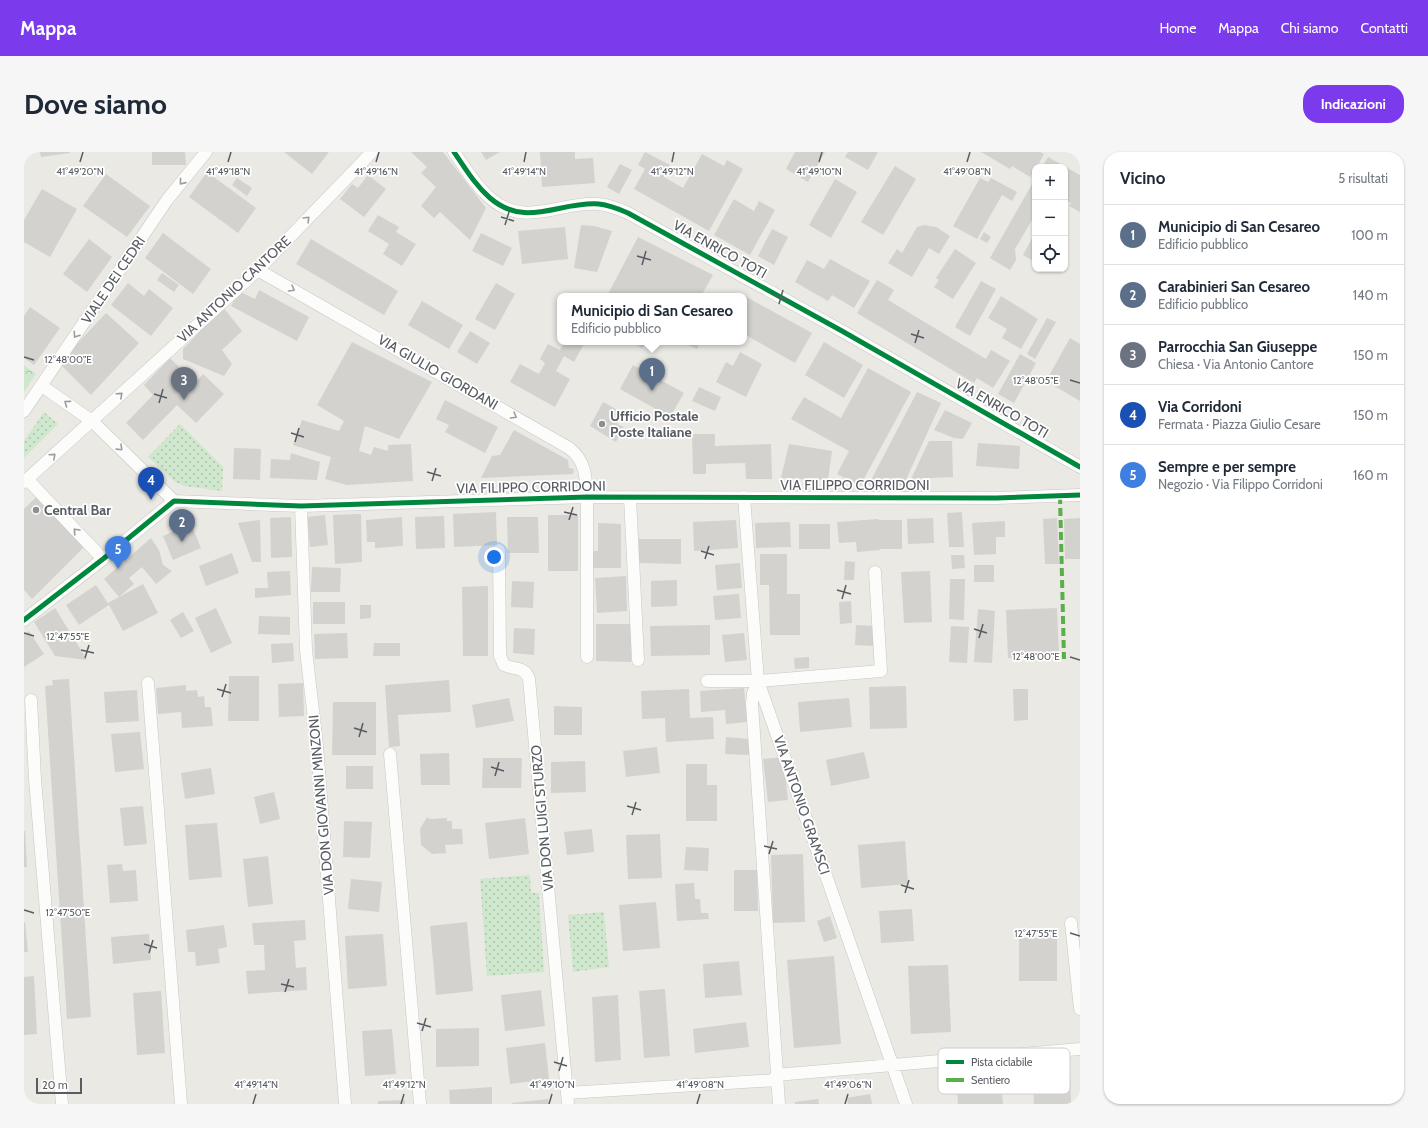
<!DOCTYPE html>
<html lang="it">
<head>
<meta charset="utf-8">
<style>
  body { margin:0; font-family:Cabin,sans-serif; background:#f6f6f7; color:#1f2937 }
  .controls { position:absolute; right:12px; top:12px; display:grid; overflow:hidden; border-radius:8px; box-shadow:0 1px 3px #0004 }
  .controls button { width:36px; height:36px; display:grid; place-items:center; padding:0; border:0; border-bottom:1px solid #e0e1e3; background:#fff; color:#1f2937; font:20px sans-serif }
  .scale { position:absolute; left:12px; bottom:10px; width:46px; box-sizing:border-box; padding-left:4px; border:2px solid #595d63; border-top:0; font-size:11px; line-height:14px; white-space:nowrap; color:#595d63; -webkit-text-stroke:3px #fff; paint-order:stroke }
  .you { position:absolute; left:470px; top:405px; width:14px; height:14px; margin:-10px; border:3px solid #fff; border-radius:50%; background:#1a73e8; box-shadow:0 0 0 6px #1a73e833 }
  .badge { display:grid; place-items:center; width:26px; height:26px; border-radius:50%; background:#7c3aed; color:#fff; font-size:13px; font-weight:700 }
  .pin { position:absolute; translate:-50% -33px; filter:drop-shadow(0 1px 2px #0008) }
  .pin::after { content:''; position:absolute; top:21px; width:14px; height:12px; background:inherit; clip-path:polygon(0 0,100% 0,50% 100%) }
  .popup { position:absolute; left:533px; top:141px; width:190px; height:52px; box-sizing:border-box; display:grid; place-content:center; border-radius:8px; background:#fff; filter:drop-shadow(0 1px 3px #0005); font-size:13px; white-space:nowrap; color:#747a83 }
  .popup b { font-size:15px; color:#1f2937 }
  .popup::after { content:''; position:absolute; left:50%; top:100%; margin-left:-8px; border:8px solid transparent; border-top-color:#fff }
  .list { margin:0; padding:0; list-style:none }
  h2 { display:flex; justify-content:space-between; align-items:center; height:52px; margin:0; padding:0 16px; font-size:17px }
  h2 small { font-size:13px; font-weight:400; color:#747a83 }
  .list li { display:grid; grid-template-columns:26px 1fr auto; gap:12px; align-items:center; box-sizing:border-box; height:60px; padding:0 16px; border-top:1px solid #e0e1e3 }
  .list b { display:block; font-size:15px; white-space:nowrap }
  .list p { margin:0; font-size:13px; white-space:nowrap; color:#747a83 }
  .list em { font-size:13px; font-style:normal; color:#747a83 }
  .icon { flex:none; width:22px; height:22px; fill:none; stroke:currentColor; stroke-width:2; stroke-linecap:round; stroke-linejoin:round }
  .map { position:relative; flex:none; width:1056px; height:952px; overflow:hidden; border-radius:16px }
  header { display:flex; align-items:center; gap:24px; box-sizing:border-box; height:56px; padding:0 20px; background:#7c3aed; color:#fff }
  header strong { font-size:19px }
  nav { display:flex; gap:22px; margin-inline-start:auto; font-size:14px }
  .intro { display:flex; align-items:center; justify-content:space-between; box-sizing:border-box; height:96px; padding:0 24px }
  h1 { margin:0; font-size:28px }
  .button { padding:10px 18px; border-radius:16px; background:#7c3aed; color:#fff; font-size:14px; font-weight:700 }
  main { display:flex; gap:24px; padding:0 24px }
  aside { flex:1; background:#fff; border-radius:16px; box-shadow:0 1px 3px #0004 }
  .map>svg:first-child { display:block }
  .grass { fill:url(#grass-dots) }
  .park { fill:url(#park-crowns) }
  .building { fill:#d3d2cf }
  .lines { fill:none; stroke-linecap:round; stroke-linejoin:round }
  .street-casing { stroke:#c6c7c6; stroke-width:13 }
  .street { stroke:#fcfcfb; stroke-width:12 }
  .quiet { stroke:#58b04a; stroke-width:4; stroke-dasharray:8 4; stroke-linecap:butt }
  .cycleway-casing { stroke:#fff; stroke-width:8 }
  .cycleway { stroke:#00873e; stroke-width:5 }
  .oneway { stroke:#9a9da0 }
  .ticks { fill:none; stroke:#595d63; stroke-width:1.5 }
  .poi-dot { fill:#8c8e90; stroke:#fff; stroke-width:1.5 }
  .labels { text-anchor:middle; dominant-baseline:central; stroke-width:3.5; stroke-linejoin:round; paint-order:stroke }
  .street-label { font-size:14px; fill:#595d63; stroke:#fff }
  .poi-label { font-size:14px; font-weight:bold; fill:#595d63; stroke:#fff; text-anchor:start }
  .key { fill:#fff; stroke:#cdced0; stroke-width:1 }
  .key-label { font-size:11px; fill:#595d63 }
  .ticks-label { font-size:10px; text-anchor:middle; fill:#595d63; stroke:#fff; stroke-width:3.5; stroke-linejoin:round; paint-order:stroke }
</style>
</head>
<body>
<header>
<strong>Mappa</strong>
<nav><a>Home</a><a>Mappa</a><a>Chi siamo</a><a>Contatti</a></nav>
</header>
<div class="intro"><h1>Dove siamo</h1><a class="button">Indicazioni</a></div>
<main>
<div class="map">
<svg width="1056" height="952" viewBox="0 0 1056 952">
  <defs>
    <pattern id="grass-dots" width="8" height="8" patternUnits="userSpaceOnUse"><rect width="8" height="8" fill="#cfe8cd"/><path d="M2 2h.1M6 6h.1" fill="none" stroke="#abbfaa" stroke-width="1.8" stroke-linecap="round"/></pattern>
    <pattern id="park-crowns" width="20" height="18" patternUnits="userSpaceOnUse"><rect width="20" height="18" fill="#cfe8cd"/><path d="M2 6a3 3 0 1 1 6 0M12 15a3 3 0 1 1 6 0" fill="none" stroke="#abbfaa"/></pattern>
  </defs>
  <rect width="100%" height="100%" fill="#eae9e4"/>
  <path class="grass" d="M20,260L34,272L0,306V289Z
    M156,272L199,315L198,339L160,334L150,329L124,305Z
    M506,723L507,741H515L520,820L463,824L456,727Z
    M580,760L585,815L549,820L544,763Z"/>
  <path class="park" d="M0,213L12,222L0,240Z"/>
  <path class="building" d="M16,0H46V1L17,5Z
    M128,0H161L162,13H128Z
    M260,0H305L288,22Z
    M387,0H419L462,56L446,88L416,60L410,66L397,54L412,35L397,21L403,15Z
    M457,0H476L462,8Z
    M516,0H551V7L569,6L571,31L518,35Z
    M621,0L646,13L640,25L659,36L678,2L700,14L703,8L719,17L685,79L610,37L621,17L614,13Z
    M771,0H801L784,30L762,17Z
    M824,0H854L844,18L821,5Z
    M957,0H1016L1020,2L1013,15H1011V18L1006,25L988,14L986,17Z
    M1024,5L1056,23V60L1045,54L1047,51L1041,47V15H1018Z
    M596,12L608,18L595,42L583,35Z
    M871,14L892,27L859,83L837,70Z
    M183,20L232,56L214,81L165,45Z
    M82,22L126,54L103,85L59,54Z
    M344,23L362,37L340,65L316,47L328,32L334,36Z
    M213,26L228,36L223,44L208,33Z
    M956,26L964,30L967,26L993,40L988,49L978,43L953,87L929,74Z
    M811,27L833,40L807,86L785,73Z
    M1011,27V63L991,97L992,108L986,118L966,106Z
    M18,37L53,57L26,105L0,90V68Z
    M710,47L730,59L735,49L751,58L726,103L690,83Z
    M354,63L375,75L372,80L392,92L378,114L359,102L365,92L344,79Z
    M557,73L570,74L588,79L573,120L550,116Z
    M900,73L912,75L926,84L915,102L905,96L888,125L864,111L873,97L878,101L893,75Z
    M541,75L544,107L498,112L494,79Z
    M748,77L764,85L750,113L734,104Z
    M960,80L967,85L963,91L956,87Z
    M139,81L187,117L169,142L121,106Z
    M457,81L488,96L479,114L448,99Z
    M1011,81V110L999,103Z
    M614,85L689,123L677,144H583Z
    M65,87L88,105L63,140L39,122Z
    M287,87L374,139L360,163L272,112Z
    M931,97L952,111L929,147L910,135L915,128L912,126Z
    M806,107L846,129L830,156L808,143L804,149L771,130L783,108L800,117Z
    M138,121L155,133L150,140L133,128Z
    M853,128L870,138L864,148L962,207L967,198L986,209L969,236L953,226L950,231L833,161Z
    M957,129L972,137L946,184L931,175Z
    M104,131L120,144L125,137L149,156L127,184L87,153Z
    M472,131L491,142L471,178L451,167Z
    M235,138L285,165L273,189L207,154L215,139L231,147Z
    M717,142L788,181L771,211L720,182V144H716Z
    M977,144L1014,167L997,197L978,186L983,177L964,166Z
    M398,149L439,173L425,197L384,173Z
    M6,155L36,176L10,213L0,206V164Z
    M199,155L218,179L198,198L208,212L200,224L159,207V197Z
    M82,161L115,191L67,243L35,211Z
    M1023,166L1032,170L1011,207L1003,202Z
    M446,179L466,191L453,212L433,200Z
    M1046,186L1056,192V249L1022,229Z
    M328,190L408,230L375,287L341,274L335,299L347,303L350,295L364,299V293L387,292L389,329L323,333L301,327L307,305L269,293L278,268L315,279L320,269L293,253Z
    M540,190H561L550,210L540,204L532,219L546,227L531,255L486,230L496,212L515,222L521,211L516,207L524,192L536,198Z
    M608,190H622L618,196Z
    M658,190H676L673,197Z
    M800,190L839,213L820,246L781,223Z
    M716,200L738,212L722,245L692,230L702,210L709,214Z
    M996,202L1012,211L990,251L974,242Z
    M146,206L171,231L179,222L200,242L172,271L153,253L119,288L102,271L129,243L120,233Z
    M609,213L660,241L646,265L596,237Z
    M844,216L887,240L836,334L813,322L825,299L767,267L780,245L817,266Z
    M675,235L697,245L691,259L668,249Z
    M893,240L917,251L879,334L845,332Z
    M421,248L474,275L461,301L421,280L425,273L412,267Z
    M579,250L599,261L593,272L600,275L592,290L566,274Z
    M921,258L948,271L939,287L930,286L910,278Z
    M490,278L544,308L545,316L550,317L549,322L457,326L468,304L476,303Z
    M668,282H691V294L747,292L748,327H722L721,311L682,312V322H669Z
    M905,289H928L929,325L887,327Z
    M954,291L996,294L995,317L952,314Z
    M765,292L808,299L804,328L757,326Z
    M210,296L237,297L236,328L209,327Z
    M267,301L296,310L293,328L246,326L247,307L266,308Z
    M13,344L61,394L8,447L0,438V357Z
    M472,360L473,393L430,395L429,362Z
    M938,360L940,395H925L923,361Z
    M337,362L338,410L311,412L309,363Z
    M301,363L304,393L286,395L283,365Z
    M524,363H554V419H524Z
    M420,364L421,396L392,397L391,365Z
    M267,365L268,405L247,406L246,366Z
    M378,365L379,394L351,396V390H343L342,368Z
    M483,365H514L515,401H484Z
    M909,366L910,391L884,392L883,367Z
    M1033,366L1035,412H1021L1019,367Z
    M1056,366V407H1041L1040,367Z
    M854,367L855,368H878V397H856V398L833,400L832,390L815,391L813,370Z
    M236,368L237,410H228L214,371Z
    M712,368L714,396L670,399L669,370Z
    M981,369V385H972V402L950,403L948,371Z
    M766,370L767,395L732,396L731,371Z
    M574,371L597,372V416H566V399H574Z
    M167,372L177,396L149,408L139,384Z
    M775,372H806V397H775Z
    M127,386L135,398L139,413L148,419L132,432L118,415L105,426L110,432L95,445L80,427Z
    M615,387H657V412L614,411Z
    M208,401L215,421L182,434L175,414Z
    M736,402H763V442H776V483H746L745,433H736Z
    M927,403H940L941,416L928,417Z
    M821,409L831,410L830,428H820Z
    M716,411L718,436L693,438L691,413Z
    M950,413H970V430H950Z
    M288,415L317,416L316,440H287Z
    M266,419L267,443L231,446V436H244L243,420Z
    M906,419L908,470L880,471L877,420Z
    M602,424L603,459L573,461L571,426Z
    M926,427H941L940,468L925,467Z
    M653,428V454L627,455V429Z
    M488,429L510,430L509,456L487,455Z
    M119,432L134,461L99,479L84,451Z
    M72,433L85,453L55,473L42,453Z
    M464,434V504H439L438,435Z
    M715,442L717,466L691,468L689,444Z
    M827,449L828,471L816,472L815,450Z
    M289,450H321V472H289Z
    M336,453H347V466L336,467Z
    M31,456L63,508L31,504L10,470Z
    M192,456L208,491L187,501L171,466Z
    M1033,456L1035,504L984,506L982,458Z
    M954,457L971,459L968,511L950,510Z
    M159,460L170,479L157,486L146,468Z
    M235,464L266,465V483L234,482Z
    M572,472H607V510L572,509Z
    M686,473V503L627,504L626,474Z
    M832,473L850,474L849,494L831,493Z
    M927,474L945,475L943,511L925,510Z
    M490,476L511,477L510,503L489,501Z
    M5,479L20,502L0,515V482Z
    M323,481L324,506L291,507L290,482Z
    M720,481L723,508L701,510L698,483Z
    M269,491L270,509L248,511L247,492Z
    M350,491H376V504H349Z
    M785,505V516L771,517L770,506Z
    M205,524H235V569H204Z
    M45,527L67,865L43,867L21,534L29,533L28,528Z
    M425,528L427,560L374,563L376,594L365,595L361,533Z
    M279,531L280,564L255,565L254,532Z
    M162,533V539L173,538L174,545L180,544L181,555H187L189,574L158,576L157,560L134,562L132,536Z
    M882,534L883,576L846,577L845,535Z
    M720,536L723,570L702,572L701,558L677,560L676,539Z
    M665,537L666,566L689,565L690,587L642,590L641,566L618,567L617,539Z
    M989,537H1004V568L990,569Z
    M113,538L115,569L82,571L80,540Z
    M485,546L490,569L452,576L448,553Z
    M825,546L828,575L776,580L774,550Z
    M309,550H352V603H308Z
    M530,554L558,555V583H530Z
    M116,580L120,617L91,620L87,582Z
    M702,585L726,587L725,603L701,602Z
    M633,595L636,621L602,625L599,599Z
    M840,600L846,626L807,634L802,608Z
    M425,601L426,633H397L396,602Z
    M759,605L764,648L744,650L739,607Z
    M459,606H498L497,636H458Z
    M561,609L562,640L527,641V610Z
    M662,612H683V633H693V669H662Z
    M322,614H349V637H322Z
    M187,616L191,642L161,647L157,621Z
    M250,640L256,667L236,672L230,645Z
    M119,654L123,692L100,694L96,656Z
    M403,665L406,667L423,666V669H428V677H438L439,692L421,693L422,701L408,702L397,693L396,677Z
    M501,666L505,702L465,707L461,671Z
    M320,669L348,670L346,706L319,705Z
    M193,671L198,725L165,728L161,673Z
    M568,677L570,700L543,703L540,680Z
    M0,679H1L3,715H0Z
    M636,682L638,726L604,727L602,683Z
    M881,689L884,732L837,736L834,693Z
    M662,695L685,696L684,719L660,718Z
    M779,702L781,770L749,771L747,703Z
    M244,704L249,752L224,755L219,707Z
    M98,712L99,719L112,718L114,749L86,751L83,713Z
    M710,718H733L734,759H710Z
    M327,727L358,730L355,760L324,757Z
    M670,731L671,747H676L677,761H684L685,767L653,769L651,732Z
    M632,750L636,796L599,799L595,753Z
    M888,757L890,789L857,791L855,759Z
    M806,764L813,786L800,790L793,769Z
    M281,768L282,788L270,789L272,816L282,815L283,838L224,842L222,819L241,818L240,793H230L228,771Z
    M0,770H1L4,800H0Z
    M443,770L449,839L412,843L406,774Z
    M200,773L203,795L194,797L196,811L172,814L171,800H164L162,778Z
    M125,782L127,808L89,812L87,785Z
    M359,782L363,834L324,837L321,784Z
    M995,786H1033V829H995Z
    M810,804L817,892L770,896L763,808Z
    M715,809L718,843L681,846L679,812Z
    M924,813L927,880L887,882L884,814Z
    M10,824L13,882L0,883V825Z
    M641,837L646,904L620,906L615,839Z
    M517,838L521,874L481,879L477,843Z
    M137,839L141,901L113,903L109,841Z
    M594,843L597,908L571,910L568,845Z
    M722,870L725,895L671,901L669,877Z
    M455,876V914L412,915V877Z
    M368,877L372,922L341,924L338,879Z
    M521,891L525,927L486,932L482,896Z
    M1046,920L1047,952H1010L1009,922Z
    M977,933L979,952H934L933,936Z
    M468,935V952H426L425,938Z
    M846,942L848,952H824L823,946Z
    M524,947L525,952H488V951Z
    M794,947L795,952H771V950Z
    M381,948V952H354V949Z"/>
  <g class="lines">
    <g class="street-casing">
      <path id="street" d="M430,0C441,16 451,33 466,46C502,77 535,49 575,52C585,53 595,57 604,61L818,179L1056,315
        M234,118L545,296C562,309 562,326 563,345V505
        M18,234L68,269L150,349
        M0,259L143,48L182,0
        M3,327L79,407
        M0,330L234,118L348,0
        M606,345L614,508
        M720,345L734,529L882,952
        M277,354L282,498L293,594L321,952
        M475,398L476,504L480,513C490,518 501,514 505,527L544,952
        M0,468L79,407L150,349L277,354L563,345L972,346L1056,343
        M683,529H734L857,519L851,420
        M734,529L729,542L728,552L755,952
        M124,531L157,952
        M7,548L11,627L38,952
        M366,602L396,952
        M1047,771L1056,857
        M752,923L1056,897
        M543,941L753,928"/>
    </g>
    <use href="#street" class="street"/>
    <path class="quiet" d="M1036,344L1040,507"/>
    <g class="cycleway-casing">
      <path id="cycleway" d="M430,0C441,16 451,33 466,46C502,77 535,49 575,52C585,53 595,57 604,61L818,179L1056,315
        M0,468L79,407L150,349L277,354L563,345L972,346L1056,343"/>
    </g>
    <use href="#cycleway" class="cycleway"/>
  </g>
  <defs><path id="oneway-chevron" d="M-2-3.5L2.5 0L-2 3.5" fill="none" stroke-width="1.6" stroke-linecap="round" stroke-linejoin="round"/></defs>
  <g class="oneway">
    <use href="#oneway-chevron" transform="translate(158 30) rotate(129)"/>
    <use href="#oneway-chevron" transform="translate(283 67) rotate(-46)"/>
    <use href="#oneway-chevron" transform="translate(268 137) rotate(30)"/>
    <use href="#oneway-chevron" transform="translate(52 183) rotate(124)"/>
    <use href="#oneway-chevron" transform="translate(96 243) rotate(-42)"/>
    <use href="#oneway-chevron" transform="translate(43 251) rotate(-144)"/>
    <use href="#oneway-chevron" transform="translate(490 264) rotate(30)"/>
    <use href="#oneway-chevron" transform="translate(96 296) rotate(44)"/>
    <use href="#oneway-chevron" transform="translate(29 304) rotate(-42)"/>
    <use href="#oneway-chevron" transform="translate(52 379) rotate(-133)"/>
  </g>
  <path class="ticks" d="M56,10L59,0M204,10L207,0M352,10L355,0M500,10L502,0M648,10L650,0M795,10L798,0M943,10L946,0M477,65L490,69M481,73L485,60M613,104L627,108M618,113L622,99M750,143L763,147M755,152L759,138M887,182L900,186M891,191L895,178M0,205L10,208M1046,228L1056,231M130,242L143,246M135,251L139,237M267,281L280,285M271,290L275,276M403,320L417,324M408,329L412,316M540,360L553,363M545,368L549,355M677,399L690,403M681,407L685,394M813,438L827,442M818,447L822,433M950,477L963,481M0,481L10,484M955,486L959,472M57,498L70,501M1046,505L1056,508M61,506L65,493M193,537L207,541M198,545L202,532M330,576L343,580M335,585L339,571M467,615L480,619M471,624L475,610M603,654L617,658M608,663L612,650M740,694L753,697M745,702L749,689M877,733L890,737M881,741L885,728M0,758L10,761M1046,781L1056,784M120,792L133,796M125,801L129,788M257,832L270,835M261,840L265,827M393,871L407,875M398,879L402,866M530,910L543,914M535,919L539,905M229,952L232,942M377,952L380,942M525,952L528,942M673,952L676,942M821,952L824,942"/>
  <g class="poi-dot">
    <circle cx="578" cy="272" r="4"/>
    <circle cx="12" cy="358" r="4"/>
  </g>
  <g class="labels">
    <g class="street-label">
      <text transform="translate(696 97) rotate(29)">VIA ENRICO TOTI</text>
      <text transform="translate(89 128) rotate(-56)">VIALE DEI CEDRI</text>
      <text transform="translate(210 137) rotate(-43)">VIA ANTONIO CANTORE</text>
      <text transform="translate(414 220) rotate(30)">VIA GIULIO GIORDANI</text>
      <text transform="translate(978 256) rotate(30)">VIA ENRICO TOTI</text>
      <text x="831" y="333">VIA FILIPPO CORRIDONI</text>
      <text transform="translate(507 335) rotate(-1)">VIA FILIPPO CORRIDONI</text>
      <text transform="translate(297 653) rotate(-95)">VIA DON GIOVANNI MINZONI</text>
      <text transform="translate(778 653) rotate(71)">VIA ANTONIO GRAMSCI</text>
      <text transform="translate(518 666) rotate(-95)">VIA DON LUIGI STURZO</text>
    </g>
    <g class="poi-label">
      <text x="586" y="264">Ufficio Postale<tspan x="586" dy="16">Poste Italiane</tspan></text>
      <text x="20" y="358">Central Bar</text>
    </g>
  </g>
  <rect x="914" y="896" width="132" height="46" rx="6" class="key"/>
  <rect x="922" y="908" width="18" height="4" fill="#00873e"/>
  <rect x="922" y="926" width="18" height="4" fill="#58b04a"/>
  <g class="key-label">
    <text x="947" y="914">Pista ciclabile</text>
    <text x="947" y="932">Sentiero</text>
  </g>
  <g class="ticks-label">
    <text x="56" y="23">41°49'20"N</text>
    <text x="204" y="23">41°49'18"N</text>
    <text x="352" y="23">41°49'16"N</text>
    <text x="500" y="23">41°49'14"N</text>
    <text x="648" y="23">41°49'12"N</text>
    <text x="795" y="23">41°49'10"N</text>
    <text x="943" y="23">41°49'08"N</text>
    <text x="44" y="211">12°48'00"E</text>
    <text x="1012" y="232">12°48'05"E</text>
    <text x="44" y="488">12°47'55"E</text>
    <text x="1012" y="508">12°48'00"E</text>
    <text x="44" y="764">12°47'50"E</text>
    <text x="1012" y="785">12°47'55"E</text>
    <text x="232" y="936">41°49'14"N</text>
    <text x="380" y="936">41°49'12"N</text>
    <text x="528" y="936">41°49'10"N</text>
    <text x="676" y="936">41°49'08"N</text>
    <text x="824" y="936">41°49'06"N</text>
  </g>
</svg>
<div class="controls">
<button>+</button>
<button>−</button>
<button><svg class="icon" aria-label="locate" viewBox="0 0 24 24"><circle cx="12" cy="12" r="6"/><path d="M12 2v4M12 18v4M2 12h4M18 12h4"/></svg></button>
</div>
<div class="scale">20 m</div>
<div class="you"></div>
<div class="pin badge" style="left:628px;top:239px;background:#5c6f8a">1</div>
<div class="popup"><b>Municipio di San Cesareo</b>Edificio pubblico</div>
<div class="pin badge" style="left:158px;top:390px;background:#5c6f8a">2</div>
<div class="pin badge" style="left:160px;top:248px;background:#6b7280">3</div>
<div class="pin badge" style="left:127px;top:348px;background:#1a4fb4">4</div>
<div class="pin badge" style="left:94px;top:417px;background:#3f7fe0">5</div>
</div>
<aside>
<h2>Vicino<small>5 risultati</small></h2>
<ul class="list">
<li><span class="badge" style="background:#5c6f8a">1</span><div><b>Municipio di San Cesareo</b><p>Edificio pubblico</p></div><em>100 m</em></li>
<li><span class="badge" style="background:#5c6f8a">2</span><div><b>Carabinieri San Cesareo</b><p>Edificio pubblico</p></div><em>140 m</em></li>
<li><span class="badge" style="background:#6b7280">3</span><div><b>Parrocchia San Giuseppe</b><p>Chiesa · Via Antonio Cantore</p></div><em>150 m</em></li>
<li><span class="badge" style="background:#1a4fb4">4</span><div><b>Via Corridoni</b><p>Fermata · Piazza Giulio Cesare</p></div><em>150 m</em></li>
<li><span class="badge" style="background:#3f7fe0">5</span><div><b>Sempre e per sempre</b><p>Negozio · Via Filippo Corridoni</p></div><em>160 m</em></li>
</ul>
</aside>
</main>
</body>
</html>
